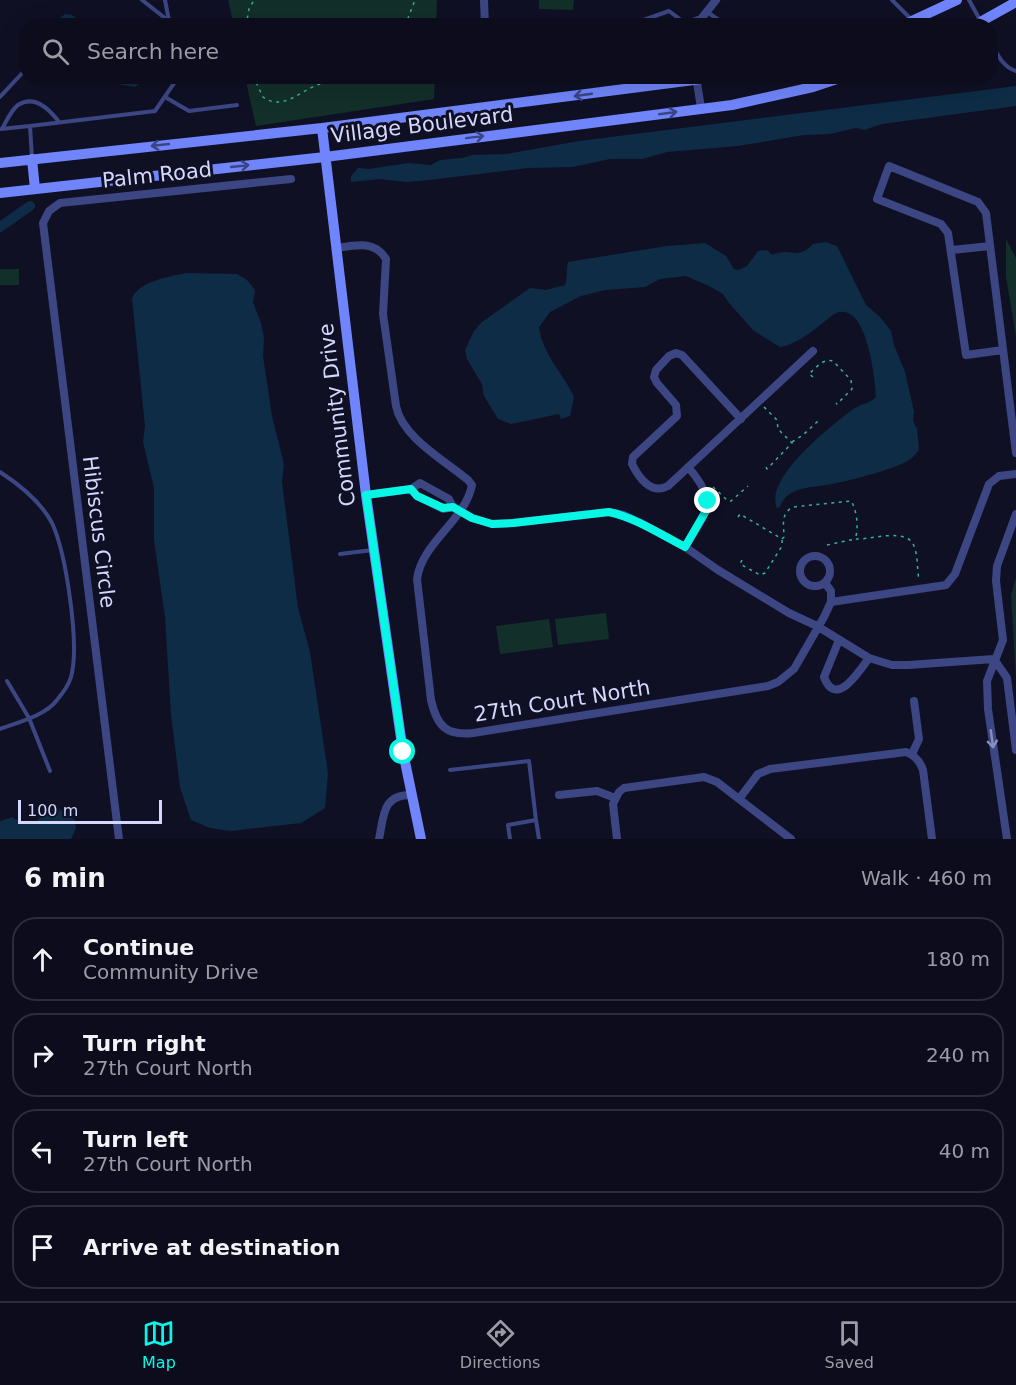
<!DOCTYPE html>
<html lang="en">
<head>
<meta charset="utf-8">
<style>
  body { margin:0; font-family:"DejaVu Sans",sans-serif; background:#151525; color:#f1f3f6 }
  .scale { position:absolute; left:18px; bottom:15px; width:144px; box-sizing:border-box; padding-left:6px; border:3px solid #d5d8fe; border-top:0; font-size:16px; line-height:21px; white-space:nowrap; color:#d5d8fe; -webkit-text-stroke:4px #101025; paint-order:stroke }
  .stop { position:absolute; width:18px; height:18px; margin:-14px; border:4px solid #08f7e5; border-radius:50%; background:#fff }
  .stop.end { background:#08f7e5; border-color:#fff; box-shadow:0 2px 6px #0008 }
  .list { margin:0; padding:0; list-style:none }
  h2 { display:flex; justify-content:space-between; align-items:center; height:78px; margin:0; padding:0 24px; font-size:26px }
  h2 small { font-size:20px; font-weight:400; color:#9a9ba3 }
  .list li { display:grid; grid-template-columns:39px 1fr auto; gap:18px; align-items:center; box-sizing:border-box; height:84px; margin:0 12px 12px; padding:0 12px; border:2px solid #2c2c3b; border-radius:24px }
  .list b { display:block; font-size:22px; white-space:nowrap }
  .list p { margin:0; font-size:20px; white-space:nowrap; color:#9a9ba3 }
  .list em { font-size:20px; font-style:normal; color:#9a9ba3 }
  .icon { flex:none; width:33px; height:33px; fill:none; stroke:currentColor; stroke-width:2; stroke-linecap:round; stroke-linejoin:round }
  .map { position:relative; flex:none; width:1016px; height:839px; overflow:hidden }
  .search { position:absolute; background:#0c0c1c; box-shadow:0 6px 24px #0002; left:18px; right:18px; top:18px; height:66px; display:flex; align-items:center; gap:15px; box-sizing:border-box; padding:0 21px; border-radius:24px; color:#9a9ba3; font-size:22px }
  .sheet { height:462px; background:#0c0c1c }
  nav { display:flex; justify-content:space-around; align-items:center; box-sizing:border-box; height:84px; border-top:2px solid #2c2c3b; background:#0c0c1c; font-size:16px; color:#9a9ba3 }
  nav a { display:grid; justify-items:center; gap:3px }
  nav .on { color:#08f7e5 }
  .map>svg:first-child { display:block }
  .green { fill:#132f29 }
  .water { fill:#0e2c46 }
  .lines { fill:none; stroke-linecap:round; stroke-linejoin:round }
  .canal { stroke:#0e2c46; stroke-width:10 }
  .path { stroke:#33b495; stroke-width:1.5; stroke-dasharray:3 4.5; stroke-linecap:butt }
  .lane { stroke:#3c4683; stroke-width:4 }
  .street { stroke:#3c4683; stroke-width:8 }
  .secondary { stroke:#7085fb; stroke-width:10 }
  .oneway { stroke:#3b4585 }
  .oneway2 { stroke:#888fc0 }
  .route { stroke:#08f7e5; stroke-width:8 }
  .labels { text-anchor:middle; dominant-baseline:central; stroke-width:6; stroke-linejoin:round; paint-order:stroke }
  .street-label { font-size:21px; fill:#d5d8fe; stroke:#101025 }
</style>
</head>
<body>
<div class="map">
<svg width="1016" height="839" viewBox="0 0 1016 839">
  <rect width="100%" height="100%" fill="#101025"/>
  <path class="green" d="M228,0H437L436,25H234Z
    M539,0H574L573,10L539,9Z
    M245,77H435L434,99L256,126Z
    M1006,239L1016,258V336L1006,277Z
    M0,269H19V285H0Z
    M1016,578V678L1011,595Z
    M606,613L609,639L558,645L555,619Z
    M549,619L553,647L500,654L496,626Z"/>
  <path class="water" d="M65,14L72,15L86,25H58L59,19Z
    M113,77V76L147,77L135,87L118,84Z
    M1016,86V106L882,124L864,130L856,128L830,134L804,135L738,146L667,152L642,159H610L572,167L528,168L429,180L406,182L380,179L351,182V176L358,168L369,169L408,163L431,165L440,160L462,158L473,155L507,154L579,141Z
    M826,242L837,246L866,305L880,317L891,331L894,345L905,372L914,412L913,421L917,429L919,450C916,453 913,458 909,460C898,468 852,480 837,483C819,488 787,484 780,507L777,508C764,478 831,426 852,410C860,404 869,404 876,397C875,378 867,301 836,313C832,315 828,319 824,322C811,332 797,344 780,347L753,330L729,303L723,294L711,287L686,276L660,279L645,287L605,290L581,296L550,312L539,327C543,356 562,371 574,397L570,416L561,419L559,414L511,424L498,419L484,396L482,384L467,359L465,350L474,331L482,322L530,288L546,290L565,285C568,276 566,270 568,262L667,246L705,243L726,256L734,269L739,270L747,266L758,251L767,250L772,255C790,247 798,261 813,244Z
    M185,273L237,274L247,280L255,290L253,302L261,323L264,338L263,356L272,416L284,464L282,482L298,608L310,652L328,773L325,808L301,823L230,831L210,828L191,820L180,787L171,714L165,617L154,540V488L143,442L145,426L132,298C141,280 167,278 185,273Z
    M55,808L65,812L75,820L76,828L71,839H0V821L13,817L14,819C46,829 32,815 55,808Z"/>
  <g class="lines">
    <path class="canal" d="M0,227L30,206"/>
    <path class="path" d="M246,26L249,9L254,0
      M405,26L415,0
      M253,76L263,97C282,111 299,92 317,85C326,82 336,81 345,76
      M813,377L809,374C816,368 823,358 833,361L851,380L852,389L837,404L836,403
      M764,407L777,420L778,429L792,443L767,469L766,467
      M792,442L803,435L818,421
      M713,487L728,501H731L748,486
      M738,517L740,514L782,539L784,537C784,525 780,514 793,507L851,501C857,510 859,529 855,539C870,540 907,527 914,546C918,556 917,569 919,580
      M827,545L855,539
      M742,560L740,564L760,575L765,573L782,546V539"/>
    <path class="lane" d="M142,0L170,22
      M165,0L170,26
      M892,0L912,20
      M969,0L980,20
      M707,12L728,26
      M635,26V23L669,11L685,23
      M990,41C997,53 1002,67 1016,71
      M0,97L26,69
      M165,97L189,111L237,105
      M30,126L155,111L179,76
      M1,129L30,126L32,158
      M2,129C6,122 11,110 18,105C35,94 50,110 59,122
      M0,472C20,485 41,502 52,523C66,553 80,645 71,677C69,684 62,694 57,700C45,716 18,722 0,729
      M340,554L373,550
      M7,681L29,718L50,771
      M450,770L529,761L536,820
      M510,839L508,825L536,820L539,839"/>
    <path class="street" d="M484,0L485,26
      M682,26L701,19L716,0
      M484,76L485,77
      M696,76L701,108
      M337,248C355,245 375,240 386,259L383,314L396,406C402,437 444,460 468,480L472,485C465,521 422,542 417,579L431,700C437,726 446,736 473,733L768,686L778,682L794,669L824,617L831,602V591L825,583
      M952,250L990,246
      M1003,350L966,355L948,233L941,224L877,199L889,166L978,202L986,213L1016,453
      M741,419L682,355L676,353L669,356L656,370L654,377L657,383L676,405L677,416L633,457L632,464C639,478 651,495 668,486L813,351
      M411,489L417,496L443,509L453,507L472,518L492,524L513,523L609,512L624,515L641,523L685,547L718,570L789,613L817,626L869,658L892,665H908L994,659
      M366,495L411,489L420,483L449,499L453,507
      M685,547C706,511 720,504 688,467
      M800 571a15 15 0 1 1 30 0a15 15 0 1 1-30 0Z
      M831,602L946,585L955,574L989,484L999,476L1016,474
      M839,640L824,677C836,709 859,671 869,658
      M994,659L1007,678L1016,750
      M912,754L919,739L914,701
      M559,795L597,791L615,798
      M739,799L758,774L770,769L906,752C914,755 920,761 923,770L932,839
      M119,839L43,223L49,211L60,203L291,179
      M379,839C384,816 382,794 412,795
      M617,839L613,804L619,792L624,788L704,777L717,782L791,839
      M1007,839L988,709L987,681L1003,640L996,581L997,566L1016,514"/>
    <path class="secondary" d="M901,26L957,0
      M973,26L1016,2
      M322,128L366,495L403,752L421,839
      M32,159L35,189
      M0,163L322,128L725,76
      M0,193L325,157L732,105L813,87L846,76"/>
  </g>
  <defs><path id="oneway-shaft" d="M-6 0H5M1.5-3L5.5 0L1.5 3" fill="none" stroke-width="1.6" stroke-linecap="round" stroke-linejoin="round" transform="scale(1.5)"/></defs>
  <g class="oneway">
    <use href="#oneway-shaft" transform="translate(583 95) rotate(172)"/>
    <use href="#oneway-shaft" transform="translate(668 113) rotate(-8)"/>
    <use href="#oneway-shaft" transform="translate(475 137) rotate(-7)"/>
    <use href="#oneway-shaft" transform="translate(160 145) rotate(174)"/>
    <use href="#oneway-shaft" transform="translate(240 166) rotate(-6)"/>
  </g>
  <use class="oneway2" href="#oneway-shaft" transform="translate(992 739) rotate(82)"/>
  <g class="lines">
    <path class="route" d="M403,752L366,495L411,489L417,496L443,508L453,507L472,518L492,524L513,523L609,512C636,518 660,534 685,547L707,509L708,501"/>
  </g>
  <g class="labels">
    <g class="street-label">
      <text transform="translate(422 125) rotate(-7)">Village Boulevard</text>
      <text transform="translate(157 175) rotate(-6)">Palm Road</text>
      <text transform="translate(337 415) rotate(-97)">Community Drive</text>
      <text transform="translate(99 532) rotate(83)">Hibiscus Circle</text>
      <text transform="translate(562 701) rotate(-9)">27th Court North</text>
    </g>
  </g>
</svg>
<div class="scale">100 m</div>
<div class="stop" style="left:403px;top:752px"></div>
<div class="stop end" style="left:708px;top:501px"></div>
<div class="search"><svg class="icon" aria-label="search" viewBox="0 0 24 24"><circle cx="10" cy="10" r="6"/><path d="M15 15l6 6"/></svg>Search here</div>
</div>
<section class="sheet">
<h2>6 min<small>Walk · 460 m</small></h2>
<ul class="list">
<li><svg class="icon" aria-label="ahead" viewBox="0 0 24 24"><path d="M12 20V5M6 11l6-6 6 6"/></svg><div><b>Continue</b><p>Community Drive</p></div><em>180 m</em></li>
<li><svg class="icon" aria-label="right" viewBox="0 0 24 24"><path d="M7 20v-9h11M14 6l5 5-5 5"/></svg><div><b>Turn right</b><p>27th Court North</p></div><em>240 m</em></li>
<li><svg class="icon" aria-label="left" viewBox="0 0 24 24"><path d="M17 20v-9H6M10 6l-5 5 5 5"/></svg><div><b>Turn left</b><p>27th Court North</p></div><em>40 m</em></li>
<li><svg class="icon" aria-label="arrive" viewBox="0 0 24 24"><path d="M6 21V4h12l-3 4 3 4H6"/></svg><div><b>Arrive at destination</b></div></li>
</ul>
</section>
<nav>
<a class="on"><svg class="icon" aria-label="map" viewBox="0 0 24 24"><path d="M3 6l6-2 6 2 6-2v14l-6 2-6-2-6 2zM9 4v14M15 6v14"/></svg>Map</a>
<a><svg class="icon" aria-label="directions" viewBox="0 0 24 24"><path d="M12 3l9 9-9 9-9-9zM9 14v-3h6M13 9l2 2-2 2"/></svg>Directions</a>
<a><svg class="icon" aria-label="saved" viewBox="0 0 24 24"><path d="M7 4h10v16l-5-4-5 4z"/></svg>Saved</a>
</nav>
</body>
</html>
